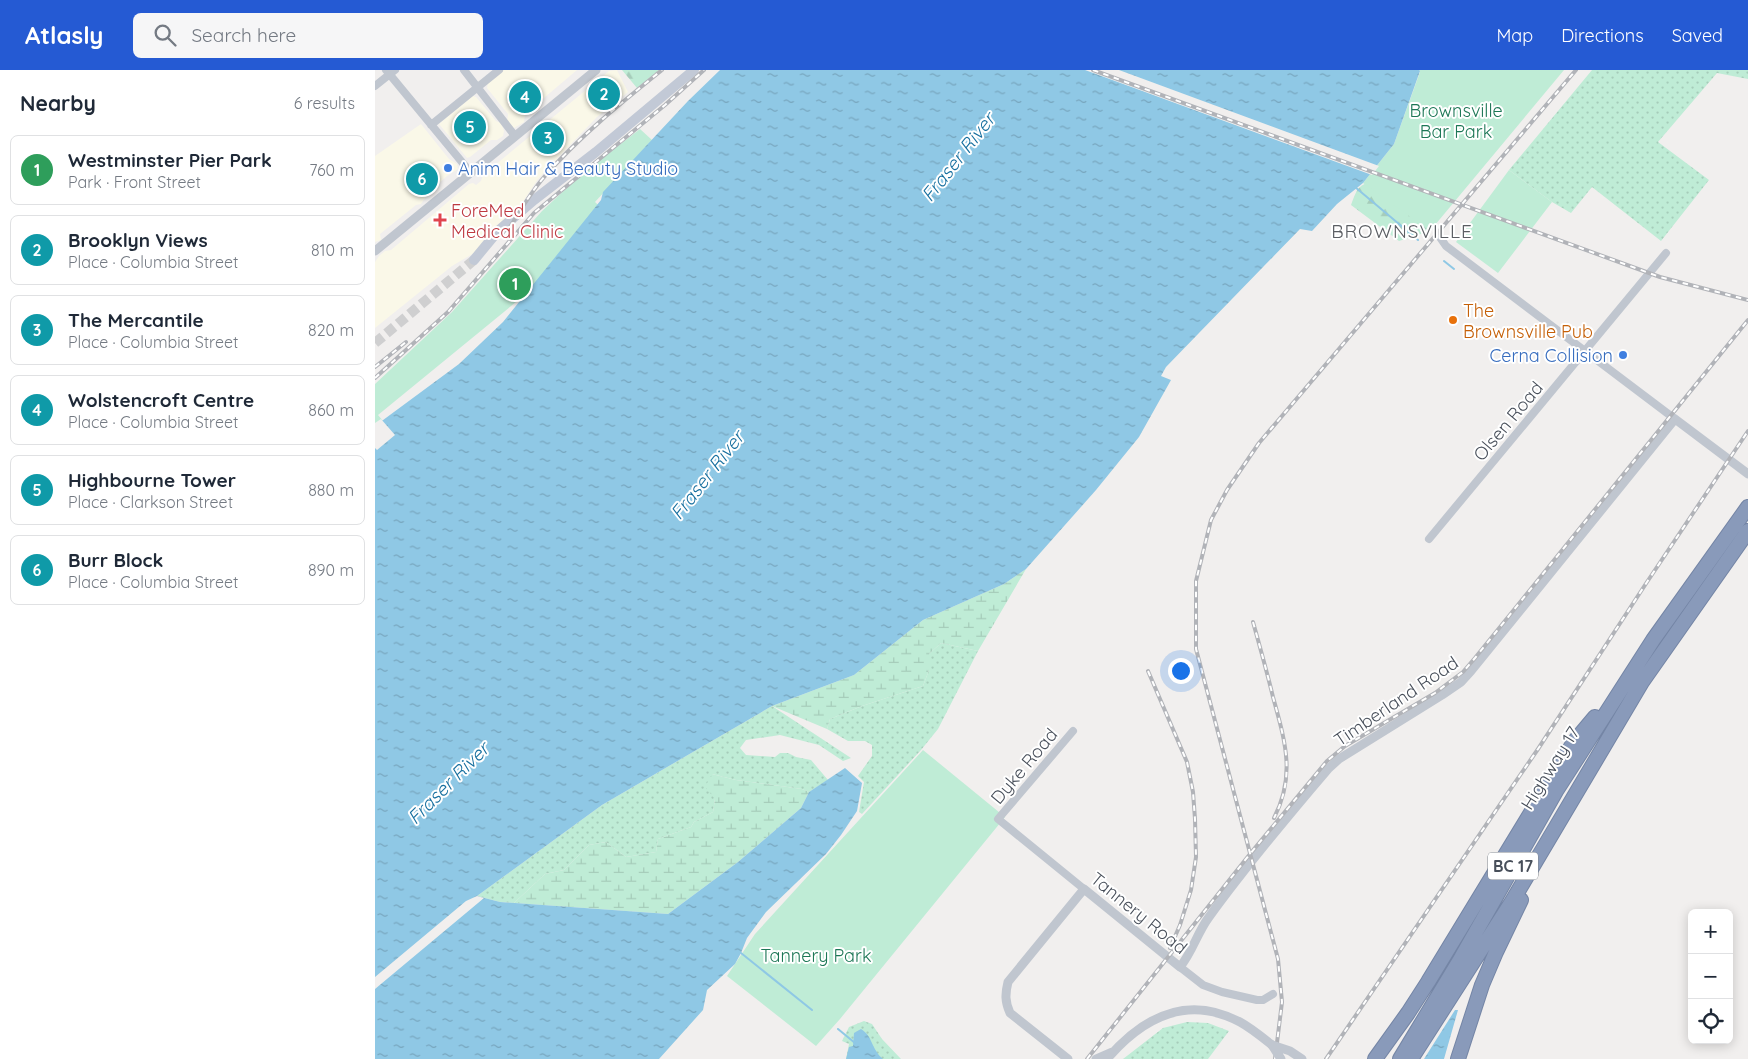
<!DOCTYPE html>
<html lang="en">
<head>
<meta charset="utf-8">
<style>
  body { margin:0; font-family:Quicksand,sans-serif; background:#f6f6f7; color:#1f2937 }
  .controls { position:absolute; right:15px; bottom:15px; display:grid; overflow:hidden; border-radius:8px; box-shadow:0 2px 12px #0003 }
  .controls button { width:45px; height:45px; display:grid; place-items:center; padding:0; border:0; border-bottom:1px solid #e0e1e3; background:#fff; color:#1f2937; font:25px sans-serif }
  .you { position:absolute; left:805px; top:600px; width:18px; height:18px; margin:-12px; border:4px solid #fff; border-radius:50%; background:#1a73e8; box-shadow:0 0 0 8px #1a73e833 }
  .badge { display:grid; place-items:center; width:32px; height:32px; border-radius:50%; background:#255ad3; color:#fff; font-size:16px; font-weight:700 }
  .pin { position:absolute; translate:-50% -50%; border:2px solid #fff; box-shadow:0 1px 5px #0006 }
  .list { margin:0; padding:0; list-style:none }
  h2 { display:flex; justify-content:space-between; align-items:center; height:65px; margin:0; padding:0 20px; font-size:21px }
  h2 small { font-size:16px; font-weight:400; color:#747a83 }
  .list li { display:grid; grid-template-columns:32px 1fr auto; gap:15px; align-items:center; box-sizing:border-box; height:70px; margin:0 10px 10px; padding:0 10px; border:1px solid #e0e1e3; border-radius:8px }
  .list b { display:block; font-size:19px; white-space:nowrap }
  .list p { margin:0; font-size:16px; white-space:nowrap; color:#747a83 }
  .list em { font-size:16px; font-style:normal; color:#747a83 }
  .icon { flex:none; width:28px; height:28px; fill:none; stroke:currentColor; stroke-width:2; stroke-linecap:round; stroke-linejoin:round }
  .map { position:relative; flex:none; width:1373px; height:989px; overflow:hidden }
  header { display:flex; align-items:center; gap:30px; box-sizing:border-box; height:70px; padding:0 25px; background:#255ad3; color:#fff }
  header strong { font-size:24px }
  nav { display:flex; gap:28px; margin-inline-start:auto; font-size:18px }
  .search { width:350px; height:45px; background:#f6f6f7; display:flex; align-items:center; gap:12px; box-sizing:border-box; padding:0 18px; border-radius:8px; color:#747a83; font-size:19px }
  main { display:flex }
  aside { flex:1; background:#fff }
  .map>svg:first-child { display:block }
  .commercial { fill:#faf8e8 }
  .grass { fill:url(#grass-dots) }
  .forest { fill:url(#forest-firs) }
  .wetland { fill:url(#wetland-marsh) }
  .park { fill:#bfecd6 }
  .water { fill:url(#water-ripples) }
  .pier { fill:#f1efee }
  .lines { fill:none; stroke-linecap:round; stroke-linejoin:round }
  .stream { stroke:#8fc8e5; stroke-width:2 }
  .secondary-tunnel { stroke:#cfcfd0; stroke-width:10; stroke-dasharray:10 5; stroke-linecap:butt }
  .motorway-casing { stroke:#7485a5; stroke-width:16 }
  .minor { stroke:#c0c6cf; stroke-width:8 }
  .tertiary { stroke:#c0c6cf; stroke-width:9 }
  .secondary { stroke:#c2c9d6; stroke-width:10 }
  .motorway { stroke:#899aba; stroke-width:14 }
  .rail-casing { stroke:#b1b3b8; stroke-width:4 }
  .rail { stroke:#fff; stroke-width:2; stroke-dasharray:5.5; stroke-linecap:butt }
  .tertiary-bridge { stroke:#c0c6cf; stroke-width:9 }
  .shop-dot { fill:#3f7fe0; stroke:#fff; stroke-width:2 }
  .health-dot { fill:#e0444e; stroke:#fff; stroke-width:2 }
  .food-dot { fill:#e8710a; stroke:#fff; stroke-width:2 }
  .labels { text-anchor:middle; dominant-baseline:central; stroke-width:4; stroke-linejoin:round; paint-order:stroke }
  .shield { fill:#fff; stroke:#7f848c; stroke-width:1 }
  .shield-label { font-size:16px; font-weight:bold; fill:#484f5a }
  .park-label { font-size:18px; fill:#1d7756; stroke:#fff }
  .shop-label { font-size:18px; fill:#366cbe; stroke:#fff; text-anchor:start }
  .health-label { font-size:18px; fill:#be3a42; stroke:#fff; text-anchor:start }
  .food-label { font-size:18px; fill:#c56008; stroke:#fff; text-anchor:start }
  .street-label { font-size:18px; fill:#484f5a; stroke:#fff }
  .water-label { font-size:19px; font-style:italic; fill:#166f9f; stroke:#fff }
  .neighbourhood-label { font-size:19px; letter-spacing:1px; fill:#5b5e63; stroke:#fff }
</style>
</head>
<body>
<header>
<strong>Atlasly</strong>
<div class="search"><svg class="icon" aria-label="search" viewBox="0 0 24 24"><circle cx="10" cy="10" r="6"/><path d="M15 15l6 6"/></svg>Search here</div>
<nav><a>Map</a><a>Directions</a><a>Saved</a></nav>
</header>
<main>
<aside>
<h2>Nearby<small>6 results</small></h2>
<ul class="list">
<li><span class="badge" style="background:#2e9e5b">1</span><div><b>Westminster Pier Park</b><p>Park · Front Street</p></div><em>760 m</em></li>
<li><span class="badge" style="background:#0f9aa8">2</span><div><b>Brooklyn Views</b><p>Place · Columbia Street</p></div><em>810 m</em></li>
<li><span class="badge" style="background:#0f9aa8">3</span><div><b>The Mercantile</b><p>Place · Columbia Street</p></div><em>820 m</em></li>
<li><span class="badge" style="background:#0f9aa8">4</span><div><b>Wolstencroft Centre</b><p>Place · Columbia Street</p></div><em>860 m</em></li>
<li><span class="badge" style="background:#0f9aa8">5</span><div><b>Highbourne Tower</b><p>Place · Clarkson Street</p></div><em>880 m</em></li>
<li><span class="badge" style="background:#0f9aa8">6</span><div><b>Burr Block</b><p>Place · Columbia Street</p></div><em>890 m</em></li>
</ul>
</aside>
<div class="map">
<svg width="1373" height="989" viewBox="0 0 1373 989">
  <defs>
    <pattern id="grass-dots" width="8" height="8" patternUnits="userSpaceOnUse" patternTransform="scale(1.25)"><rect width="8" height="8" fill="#bfecd6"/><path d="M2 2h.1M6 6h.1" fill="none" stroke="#a6ccba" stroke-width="1.8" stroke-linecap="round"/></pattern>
    <pattern id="forest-firs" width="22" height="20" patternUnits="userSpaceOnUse" patternTransform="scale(1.25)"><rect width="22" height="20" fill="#bfecd6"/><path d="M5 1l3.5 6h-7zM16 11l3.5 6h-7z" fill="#a6ccba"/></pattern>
    <pattern id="wetland-marsh" width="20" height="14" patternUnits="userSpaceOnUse" patternTransform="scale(1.25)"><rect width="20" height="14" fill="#bfecd6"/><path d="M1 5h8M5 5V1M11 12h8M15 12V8" fill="none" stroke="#a6ccba"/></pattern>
    <pattern id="water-ripples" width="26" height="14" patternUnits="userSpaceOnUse" patternTransform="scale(1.25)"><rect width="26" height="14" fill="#8fc8e5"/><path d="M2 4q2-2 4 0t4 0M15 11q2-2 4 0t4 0" fill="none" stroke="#77a5bd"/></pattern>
  </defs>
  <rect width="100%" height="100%" fill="#f1efee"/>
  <path class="commercial" d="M128,0H202L150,44L149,52L139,58H136L132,52L133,44L112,18L113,13Z
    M242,0L253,22L222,47L195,75L163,109L145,136L104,180L77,196L0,258V192L4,186L10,181L16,180L94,114L98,113L101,115L106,111L108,105L234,1Z
    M98,26L101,27L121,51L126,53L129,61L128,66L122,70H116L95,87L92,88L64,54Z
    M46,54L74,89L82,94L83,99L72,106L54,122L46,134L41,135L5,164L6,170L0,172V86Z"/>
  <path class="grass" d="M1217,0H1373V9L1342,3L1283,72L1334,110L1286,171L1217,117L1196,143L1177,132L1134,100Z
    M566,573L603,581L563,659L546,680L487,744L484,742L489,712L483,706L497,686V675L490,671H473L452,659L455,649L487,636L548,616L554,600V584Z
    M397,636L476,688L468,691L444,675L405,665L371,670L365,678L371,685L400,687L405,683H413L421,687L436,690L453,710L434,722L427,719L361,710L337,704L340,729L338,742L319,752L316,757L283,769L281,782L251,787L231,772L214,775L189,800L170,804L139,833L125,832L102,826L227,735Z
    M489,951L497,954L507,969L526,989H471L474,974L467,971L474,957Z
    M812,952L833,953L854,961L833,989H748L788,958Z"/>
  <path class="forest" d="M247,0H284L262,18Z
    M1004,110L1045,138L1055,161L1024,171L976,135C983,116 984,114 1004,110Z"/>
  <path class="wetland" d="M651,499L603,581L566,573L554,584V600L548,616L487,636L455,649L452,659L397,636L479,605L548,550L629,514Z
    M337,704L361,710L427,719L434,722L426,738L363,792L293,844L139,833L170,804L189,800L214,775L231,772L251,787L281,782L283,769L316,757L319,752L338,742L340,729L330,717Z"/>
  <path class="park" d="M1044,0H1189L1055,161L988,113L1019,74L1045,2Z
    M265,59L277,70L220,132L240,151L3,345L20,365L0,378V314L77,242L167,141L208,103Z
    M1134,100L1177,132L1123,203L1081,172Z
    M548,680L630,747L465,949L441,976L352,906L380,864Z"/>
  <path class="water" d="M345,0H1044L1045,1L1019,74L988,113L962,134L937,161L925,159L791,297L786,306L796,310L764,367L721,420L651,499L629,514L548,550L479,605L397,636L227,735L102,826L125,832L293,844L363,792L426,738L434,722L470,698L487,713L482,741L466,765L451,784L391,842L372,868L366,883L360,894L332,920L328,940L284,989H0V356L84,294L128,252L226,130L228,122L313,31Z
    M1080,940H1083L1069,989H1049Z
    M486,959C498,966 496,979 508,989H471L474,977L478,976L479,963Z"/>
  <path class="pier" d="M710,0H744L1004,96L997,105Z
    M6,349L20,365L2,380L0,378V353Z
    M102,826L109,828L0,919V907L91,831Z"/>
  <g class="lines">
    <path class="stream" d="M980,117L1043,170
      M1069,191L1079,199
      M366,883L437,940
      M463,959L480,973"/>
    <path class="secondary-tunnel" d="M0,273L99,190"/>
    <g class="motorway-casing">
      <path id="motorway" d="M1000,989L1033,943L1053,912L1199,672L1220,647
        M1025,989L1086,888L1181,721L1208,679L1278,570L1373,437
        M1036,989L1136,833L1267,612L1373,461
        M1083,989L1107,915L1121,882L1146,830"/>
    </g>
    <path class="minor" d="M11,0L96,103
      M89,0L140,66
      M0,16L20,0
      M56,55L124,0
      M1062,163L1071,176L1300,349
      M1054,469L1291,183
      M698,661L623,749L709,819
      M805,897L828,915L847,922L882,930H888L898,924"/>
    <path class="tertiary" d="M0,181L221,0
      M693,989L635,943C630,932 630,924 633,912L709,819L805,897C818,881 822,863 834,847C871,796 912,747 953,699L964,689L1067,625L1086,612L1096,601L1300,349L1373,404
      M721,989L737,982
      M732,989C768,947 812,924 865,952C876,958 887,967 897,975"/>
    <path class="secondary" d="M99,190L123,161L159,130L221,82L319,0"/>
    <use href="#motorway" class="motorway"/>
    <g class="rail-casing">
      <path id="rail" d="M718,0L1285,207L1373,230
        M129,167C142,146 154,124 170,106C205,66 246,33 287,0
        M0,297L31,272
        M0,308L73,242L159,143L290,35L329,0
        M878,552C885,577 892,602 898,627C910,671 921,705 899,748
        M773,601L812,692L818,722L820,749L821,787L816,820L805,855L795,878
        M712,989L875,784L952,691L970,676L1060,623L1088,602L1100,588L1373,250
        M900,989L907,932L903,889L821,579V511L836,450L852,420L884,373L1201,0
        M951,989L1163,679L1272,512L1373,361"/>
    </g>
    <use href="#rail" class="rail"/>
    <path class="tertiary-bridge" d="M897,975L915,981L927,989
      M897,975L906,989"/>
  </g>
  <g class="shop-dot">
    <circle cx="73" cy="98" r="5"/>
    <circle cx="1248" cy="285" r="5"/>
  </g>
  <path class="health-dot" d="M62.5 142.5h5v5h5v5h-5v5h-5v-5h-5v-5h5z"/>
  <circle class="food-dot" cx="1078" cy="250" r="5"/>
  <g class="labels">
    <rect class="shield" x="1113" y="782.5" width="50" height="27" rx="4"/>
    <g class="shield-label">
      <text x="1138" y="796">BC 17</text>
    </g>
    <g class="park-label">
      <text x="1081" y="40">Brownsville<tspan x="1081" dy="21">Bar Park</tspan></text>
      <text x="441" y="885">Tannery Park</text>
    </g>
    <g class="shop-label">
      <text x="83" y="98">Anim Hair &amp; Beauty Studio</text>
      <text x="1238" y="285" text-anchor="end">Cerna Collision</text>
    </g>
    <g class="health-label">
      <text x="76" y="140">ForeMed<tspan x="76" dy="21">Medical Clinic</tspan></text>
    </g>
    <g class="food-label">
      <text x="1088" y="240">The<tspan x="1088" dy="21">Brownsville Pub</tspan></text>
    </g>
    <g class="street-label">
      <text transform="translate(1133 351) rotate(-50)">Olsen Road</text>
      <text transform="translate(1021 631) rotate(-34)">Timberland Road</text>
      <text transform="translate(649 696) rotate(-50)">Dyke Road</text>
      <text transform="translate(1175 698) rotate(-58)">Highway 17</text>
      <text transform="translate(764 843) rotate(39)">Tannery Road</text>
    </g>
    <g class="water-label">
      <text transform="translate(583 87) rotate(-52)">Fraser River</text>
      <text transform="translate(332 405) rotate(-52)">Fraser River</text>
      <text transform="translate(73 713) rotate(-45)">Fraser River</text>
    </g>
    <g class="neighbourhood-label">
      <text x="1027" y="161">BROWNSVILLE</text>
    </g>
  </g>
</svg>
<div class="controls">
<button>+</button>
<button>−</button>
<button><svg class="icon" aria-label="locate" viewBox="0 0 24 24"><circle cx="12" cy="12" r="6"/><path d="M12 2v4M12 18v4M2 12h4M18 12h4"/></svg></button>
</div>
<div class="you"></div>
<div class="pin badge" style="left:140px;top:214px;background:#2e9e5b">1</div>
<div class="pin badge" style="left:229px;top:24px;background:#0f9aa8">2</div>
<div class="pin badge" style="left:173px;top:68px;background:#0f9aa8">3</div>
<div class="pin badge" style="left:150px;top:27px;background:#0f9aa8">4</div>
<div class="pin badge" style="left:95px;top:57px;background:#0f9aa8">5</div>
<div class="pin badge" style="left:47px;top:109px;background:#0f9aa8">6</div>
</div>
</main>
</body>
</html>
